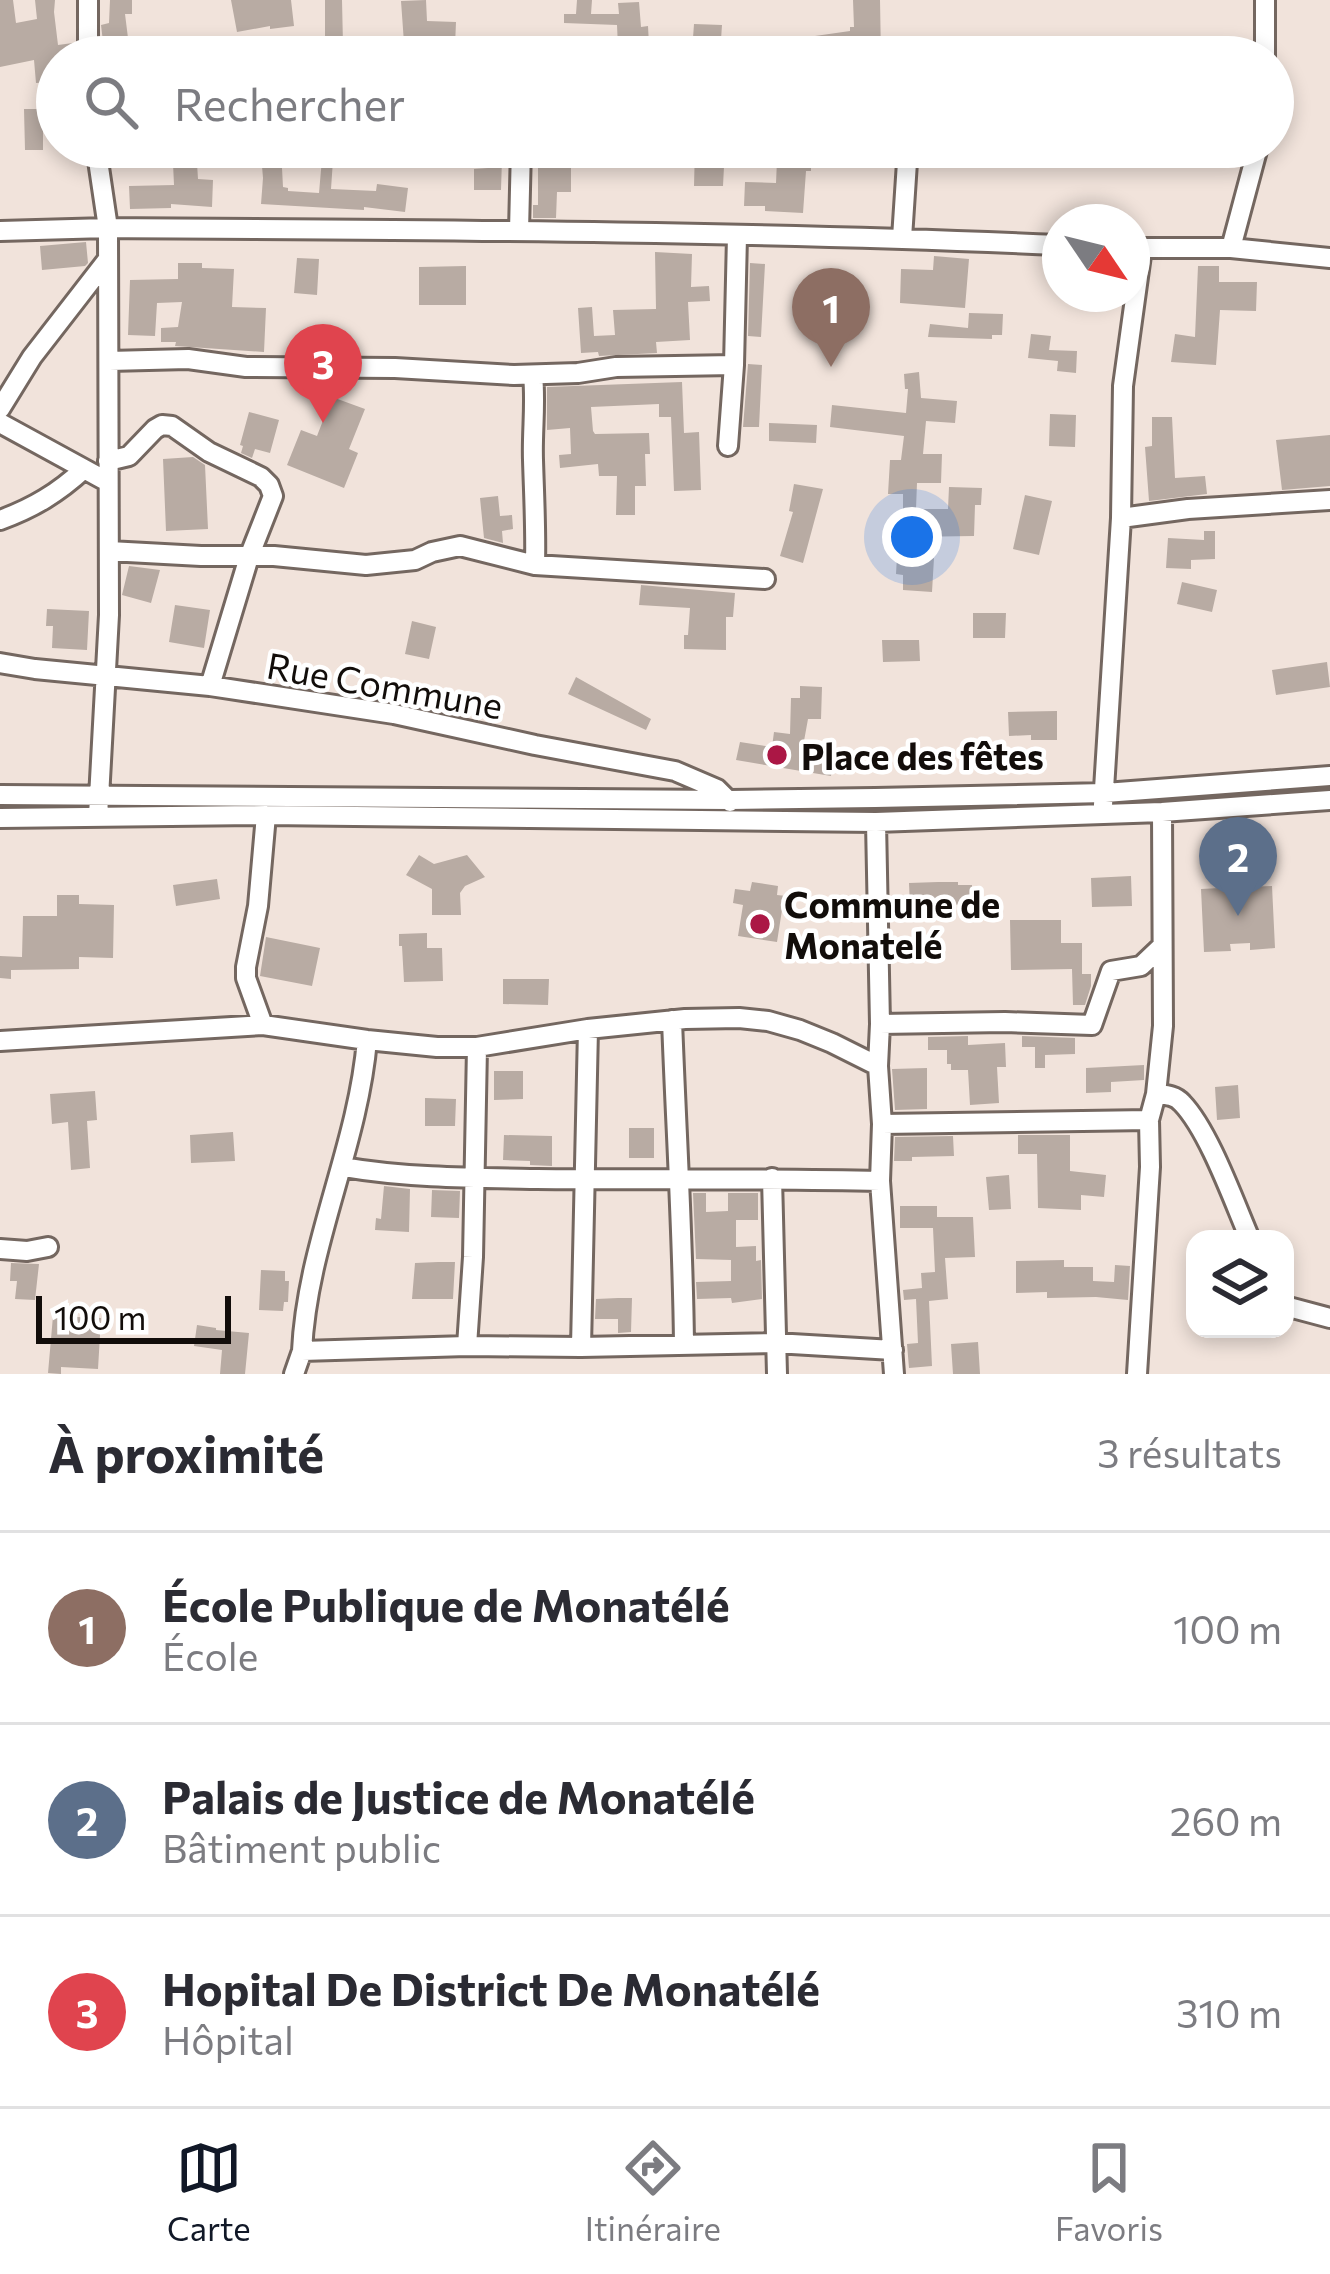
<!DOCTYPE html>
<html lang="fr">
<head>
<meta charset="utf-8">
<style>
  body { margin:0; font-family:Commissioner,sans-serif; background:#f2f2f3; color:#2b2b33 }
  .controls { position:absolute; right:36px; bottom:36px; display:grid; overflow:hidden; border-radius:24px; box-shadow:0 6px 18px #0003 }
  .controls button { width:108px; height:108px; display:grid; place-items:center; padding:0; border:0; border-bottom:3px solid #e1e1e2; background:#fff; color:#2b2b33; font:60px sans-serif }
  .compass { position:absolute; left:1042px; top:204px; width:108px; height:108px; border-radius:50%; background:#fff; box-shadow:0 6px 18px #0003; rotate:125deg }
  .scale { position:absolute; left:36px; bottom:30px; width:195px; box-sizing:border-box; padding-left:12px; border:6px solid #120d0a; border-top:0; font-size:33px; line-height:42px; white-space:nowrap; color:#120d0a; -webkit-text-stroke:9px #fff; paint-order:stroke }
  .you { position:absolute; left:912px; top:537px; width:42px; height:42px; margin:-30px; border:9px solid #fff; border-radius:50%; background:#1a73e8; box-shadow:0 0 0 18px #1a73e833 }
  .badge { display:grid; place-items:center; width:78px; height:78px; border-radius:50%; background:#111827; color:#fff; font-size:39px; font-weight:700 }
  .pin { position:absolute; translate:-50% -99px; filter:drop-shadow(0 3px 6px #0008) }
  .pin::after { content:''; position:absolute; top:63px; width:42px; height:36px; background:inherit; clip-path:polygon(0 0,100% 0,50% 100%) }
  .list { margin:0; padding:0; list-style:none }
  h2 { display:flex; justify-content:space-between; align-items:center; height:156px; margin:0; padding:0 48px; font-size:51px }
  h2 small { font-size:39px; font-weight:400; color:#7c7c81 }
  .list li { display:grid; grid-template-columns:78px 1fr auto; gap:36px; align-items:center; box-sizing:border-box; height:192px; padding:0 48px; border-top:3px solid #e1e1e2 }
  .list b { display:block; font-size:45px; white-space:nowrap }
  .list p { margin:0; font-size:39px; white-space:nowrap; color:#7c7c81 }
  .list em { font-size:39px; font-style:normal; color:#7c7c81 }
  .icon { flex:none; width:66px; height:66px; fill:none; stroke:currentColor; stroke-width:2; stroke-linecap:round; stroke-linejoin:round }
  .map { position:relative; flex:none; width:1330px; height:1374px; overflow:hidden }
  .search { position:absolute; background:#fff; box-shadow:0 6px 18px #0003; left:36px; right:36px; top:36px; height:132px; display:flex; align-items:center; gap:30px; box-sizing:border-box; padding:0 42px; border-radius:66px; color:#7c7c81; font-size:45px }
  .sheet { height:732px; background:#fff }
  nav { display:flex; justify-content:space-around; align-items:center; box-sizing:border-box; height:168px; border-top:3px solid #e1e1e2; background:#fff; font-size:33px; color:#7c7c81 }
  nav a { display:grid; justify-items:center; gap:6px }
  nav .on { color:#111827 }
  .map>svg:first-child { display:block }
  .building { fill:#b8aba3 }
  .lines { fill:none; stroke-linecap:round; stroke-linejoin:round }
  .minor-casing { stroke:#746760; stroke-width:24 }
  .minor { stroke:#fff; stroke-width:18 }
  .poi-dot { fill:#ab1745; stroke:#fff; stroke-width:4.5 }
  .labels { text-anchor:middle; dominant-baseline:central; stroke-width:9; stroke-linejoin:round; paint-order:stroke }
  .street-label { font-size:36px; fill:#120d0a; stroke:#fff }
  .poi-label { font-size:36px; font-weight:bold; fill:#120d0a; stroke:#fff; text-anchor:start }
</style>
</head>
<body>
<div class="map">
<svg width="1330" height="1374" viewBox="0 0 1330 1374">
  <rect width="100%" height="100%" fill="#f1e3db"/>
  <path class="building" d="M0,0H13L16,23L37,19L35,0H55L54,12L58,45L73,43L74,57H57V82L36,83L34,60L0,67Z
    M110,0H132V14H125L129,46L104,50L101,25L109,23Z
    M231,0H291L294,26L270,29V26L237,32Z
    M325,0H342L343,45L353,46L352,57H325Z
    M426,0L427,21L456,22L455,46L468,48L467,57H405L401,1Z
    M577,0H592L591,14H619L618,3L639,2L641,27L648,26L649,45L618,47L617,25L564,23V14H576Z
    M853,0H880L881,57H857V49L818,54L815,36L850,31V27H854Z
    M694,24L722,25L720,54L692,52Z
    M24,109H43V150H25Z
    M179,147H196L198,179L213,180L212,207L171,204V208L130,209L129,186L174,185L173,163L180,162Z
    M259,147H296L295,168H282L283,187L288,188V191L319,193L323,147H372V159L333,160L331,189L376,191L377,184L408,188L405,212L364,207V210L261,204L263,178L262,166H258Z
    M544,147H609V161L571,162V192H557L556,218H533V205H538V162H544Z
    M695,147H725L723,186H694Z
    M767,147H811V171H806L803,213L765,211V206H744L745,182L776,183L777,160L767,159Z
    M489,159H502L501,190H474V169L488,168Z
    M86,242L88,263L85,266L42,270L40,246Z
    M655,252L692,254L691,287L709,286L710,301L688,302L690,340L656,342L657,353L599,356L598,352L581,353L578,308L592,307L594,336L615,335L613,310L656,309Z
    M934,256L969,259L965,308L900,303L901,269L933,270Z
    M297,258L319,259L317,295L294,293Z
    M178,263H202V268L234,269L232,307L266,308L264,352L175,346L176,342H161V328L178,327L182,302L157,303L155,336L128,335L130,280L178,279Z
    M750,263L765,264L761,337L748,336Z
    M466,266V305H419V267Z
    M1198,266H1219V282H1257L1256,311L1220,310L1216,365L1171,362L1175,334L1195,337Z
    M969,313L1003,314L1002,335H992V339L928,337L930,324L968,328Z
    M1031,334L1051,336L1049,350L1077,351L1076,373L1057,371L1058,361L1028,358Z
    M748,364L762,365L759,427H743Z
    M919,372L921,398L957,401L955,423L926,421L923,454H942L941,483H917L916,509H948L949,487L982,488L981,505H975L974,536L908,537V525H903V494H888L890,460H901L904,436L830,427L832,405L906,413L908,389H905L904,374Z
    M682,382L684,433L699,432L701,490L674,491L671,417H659V404L591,407L593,431L595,434L649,433L650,454H645L646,486H635V515H616L617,476H599L598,464L560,468L559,455L571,454L570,428L547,430V387Z
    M332,397L365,409L349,449L358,453L344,488L287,465L301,430L317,436Z
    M249,412L279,420L270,453L255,449L252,458L241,453L243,446L240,445Z
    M1050,414L1076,415L1075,447L1049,446Z
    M1152,417H1172L1175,478L1205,476L1207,494L1149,501L1145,447L1152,446Z
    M769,423L817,425L816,443L769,441Z
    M1330,435V486L1282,490L1276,440Z
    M193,457L205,465L208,529L166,531L163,459Z
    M794,484L823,489L803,563L780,556L793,512L789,511Z
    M1025,495L1052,501L1039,555L1013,549Z
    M498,496L500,516L512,515L513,529L502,531L503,543L484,538L480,498Z
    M1204,531H1215V559L1191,560V569L1166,568L1168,538L1204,540Z
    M897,556L934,558L932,592L903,590V575L896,574Z
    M129,566L160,570L151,603L122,595Z
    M1182,582L1217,590L1212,612L1177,604Z
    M641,585L735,593L733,617H726V650L684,649V635H688L690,608L639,605Z
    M175,605L210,610L204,648L169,642Z
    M47,609L89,611L87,650L52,648L53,626H46Z
    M973,613H1006L1005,638H973Z
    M412,621L436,627L429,659L405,654Z
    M882,640H919L920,661L883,662Z
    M1327,662L1330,687L1276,695L1272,670Z
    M576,677L651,719L646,730L568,694Z
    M800,686L822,687L821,719H808L802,752L834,758L831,776L736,760L740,742L772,747L774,732L790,734L791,698H800Z
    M1057,711V740H1031V735L1009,736L1008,712Z
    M419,855L434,864L467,855L485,877L465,886L460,893L461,915H432V889L406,875Z
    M1131,876L1132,906L1092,907L1091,878Z
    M217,879L220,899L176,906L173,885Z
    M752,882L778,886L777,895L796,897L794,912L782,910L777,942L738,936L743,905L733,903L735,889L750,891Z
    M938,882H958V885H972V904L949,905V909L936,910V905L910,906L909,883Z
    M1246,882V887L1272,886L1275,948L1250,950V943L1230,944L1231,951L1204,952L1201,889L1220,888L1219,883Z
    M57,895H79V904L114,905L113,958L79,957V969L11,970V979L0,978V956L22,957L23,916H57Z
    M1010,920H1061V943H1082V974H1091V986L1085,1005H1073L1072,969L1011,970Z
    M427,933V948H442L443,981L404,982L402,946H399V934Z
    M266,937L320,948L312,986L260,976Z
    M503,979H549L548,1005L503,1004Z
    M968,1036V1045L1005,1043L1006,1067H997L999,1103L970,1105L968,1070H951V1064H947V1050H928V1037Z
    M1022,1036L1075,1038V1054L1045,1055V1068H1035V1047H1022Z
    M1144,1065V1080L1111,1082V1092L1086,1093V1068Z
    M927,1068V1109L895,1110L892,1069Z
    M494,1071H523V1099L494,1100Z
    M1238,1085L1240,1118L1217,1120L1215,1087Z
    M95,1091L97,1120L87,1121L90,1168L71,1170L68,1122L52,1124L50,1094Z
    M425,1098L456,1099L455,1126H425Z
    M629,1128H654V1158H629Z
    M233,1132L235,1161L191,1163L190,1135Z
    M504,1135L552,1136V1166L530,1165V1161L503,1160Z
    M1018,1135H1070V1171L1106,1175L1104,1197L1081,1195V1210L1038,1208L1037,1154H1018Z
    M953,1136L954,1156L912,1157V1161H894L895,1137Z
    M1009,1175L1011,1209L989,1210L986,1177Z
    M384,1186L410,1189L409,1232L375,1230L376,1218L381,1219Z
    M432,1190L460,1191L459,1218L431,1217Z
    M693,1193H706V1212L728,1211V1193H758V1220H736V1247L756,1246V1261L761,1260L762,1299L732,1303L731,1298L697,1299L696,1282L731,1281V1260L696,1259Z
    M900,1206H937V1217H973L975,1257L945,1258L948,1299L929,1301L932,1366L909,1368L907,1344L918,1343L916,1299L904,1300L903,1290L922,1288L921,1273L935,1272L933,1228H900Z
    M1064,1260V1267H1093V1281L1114,1282L1115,1265L1130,1266L1128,1300L1096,1297L1047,1298V1292L1016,1293V1261Z
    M438,1262H455L453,1299H412L415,1263Z
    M11,1263L39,1264L35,1300L15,1299L17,1281H10Z
    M261,1270L285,1271V1281H289L288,1302H284L283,1311L259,1310Z
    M618,1298H632L631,1332L618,1333V1319H595L596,1299Z
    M53,1316L101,1318L98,1369L61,1367V1374L48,1373Z
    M197,1325L216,1328V1330L249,1333L245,1374H220L222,1350L194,1346Z
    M978,1342L980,1374H953L951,1344Z"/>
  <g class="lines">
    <g class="minor-casing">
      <path id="minor" d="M88,0V57
        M1265,57V0
        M0,231L108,228L96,147
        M519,231L521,147
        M902,238L908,147
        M1132,248H1231L1330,258
        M1231,248L1258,147
        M109,361L188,359L246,367L395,368L514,375L578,373L616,367L734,365L737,236
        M533,375C536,404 532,431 533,460C534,495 536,529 535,565
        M0,409L32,357L108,259
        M0,423L108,482
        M728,446L734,365
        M108,461L129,456L155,429L162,425L172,426L209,452L261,477L269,485L273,496L249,557L210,686
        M1121,518L1188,509L1330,500
        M0,520C33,508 58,493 84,469
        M109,551L201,556H274L366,565L415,560L432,552L460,546L535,565L765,579
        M0,663L35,669L210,686L394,714L535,745L675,771L717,789L730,802
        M0,795L730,800L875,798L1105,793L1330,776
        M1103,805L1121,518L1123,386L1142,248
        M98,816L109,615L108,228C425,230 743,231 1060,245
        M0,818L266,815L876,822L1162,812L1330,800
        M876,822L880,1024L878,1066
        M672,1020C676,1129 683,1236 684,1345
        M880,1024L1005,1022L1092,1025L1111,971L1141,966L1161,947
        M263,1025L246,978V967L258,906L266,815
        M0,1041L263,1025L367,1040L437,1047H477L588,1029L685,1019L739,1018L768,1021L800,1030L832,1043L878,1066L882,1124L880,1181L894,1374
        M1156,1094C1166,1095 1175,1095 1182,1103C1209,1131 1234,1202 1250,1239
        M882,1124L1149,1120
        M343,1167C407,1178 472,1178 537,1179C652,1180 766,1178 880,1181
        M772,1178L777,1374
        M0,1249L27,1251L48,1247
        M1285,1306L1330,1318
        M467,1346L473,1257L477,1047
        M581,1347L588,1029
        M302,1351C307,1244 358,1147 367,1040
        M294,1374L302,1351L467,1346L581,1347L775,1343L893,1350
        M1137,1374L1150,1167L1149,1120L1156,1094L1163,1026L1162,812"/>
    </g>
    <use href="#minor" class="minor"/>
  </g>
  <g class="poi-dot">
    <circle cx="777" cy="755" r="12"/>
    <circle cx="760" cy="924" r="12"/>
  </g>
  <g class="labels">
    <g class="street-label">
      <text transform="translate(385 684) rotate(10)">Rue Commune</text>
    </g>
    <g class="poi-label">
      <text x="801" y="755">Place des fêtes</text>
      <text x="784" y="903">Commune de<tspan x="784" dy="41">Monatelé</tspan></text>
    </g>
  </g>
</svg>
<div class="controls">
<button><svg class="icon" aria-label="layers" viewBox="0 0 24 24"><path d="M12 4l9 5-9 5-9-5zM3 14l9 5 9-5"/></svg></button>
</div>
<svg class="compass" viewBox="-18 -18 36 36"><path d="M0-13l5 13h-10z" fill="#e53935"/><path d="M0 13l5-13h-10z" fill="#7c7c81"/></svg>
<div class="scale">100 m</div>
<div class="you"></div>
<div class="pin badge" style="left:831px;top:367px;background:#8d6e63">1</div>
<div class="pin badge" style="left:1238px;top:916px;background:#5c6f8a">2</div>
<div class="pin badge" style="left:323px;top:423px;background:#e0444e">3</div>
<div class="search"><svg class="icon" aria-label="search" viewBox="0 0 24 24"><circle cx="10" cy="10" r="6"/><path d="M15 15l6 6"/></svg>Rechercher</div>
</div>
<section class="sheet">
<h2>À proximité<small>3 résultats</small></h2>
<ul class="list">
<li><span class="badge" style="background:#8d6e63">1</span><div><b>École Publique de Monatélé</b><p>École</p></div><em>100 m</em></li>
<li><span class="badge" style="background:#5c6f8a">2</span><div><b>Palais de Justice de Monatélé</b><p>Bâtiment public</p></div><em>260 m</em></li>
<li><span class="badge" style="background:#e0444e">3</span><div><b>Hopital De District De Monatélé</b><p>Hôpital</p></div><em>310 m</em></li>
</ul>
</section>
<nav>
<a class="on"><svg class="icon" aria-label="map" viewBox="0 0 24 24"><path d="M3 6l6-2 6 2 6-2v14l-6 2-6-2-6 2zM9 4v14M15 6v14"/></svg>Carte</a>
<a><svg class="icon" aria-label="directions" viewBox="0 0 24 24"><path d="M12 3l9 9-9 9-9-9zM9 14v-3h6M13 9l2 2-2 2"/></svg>Itinéraire</a>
<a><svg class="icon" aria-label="saved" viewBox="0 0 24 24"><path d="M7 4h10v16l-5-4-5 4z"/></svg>Favoris</a>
</nav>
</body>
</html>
